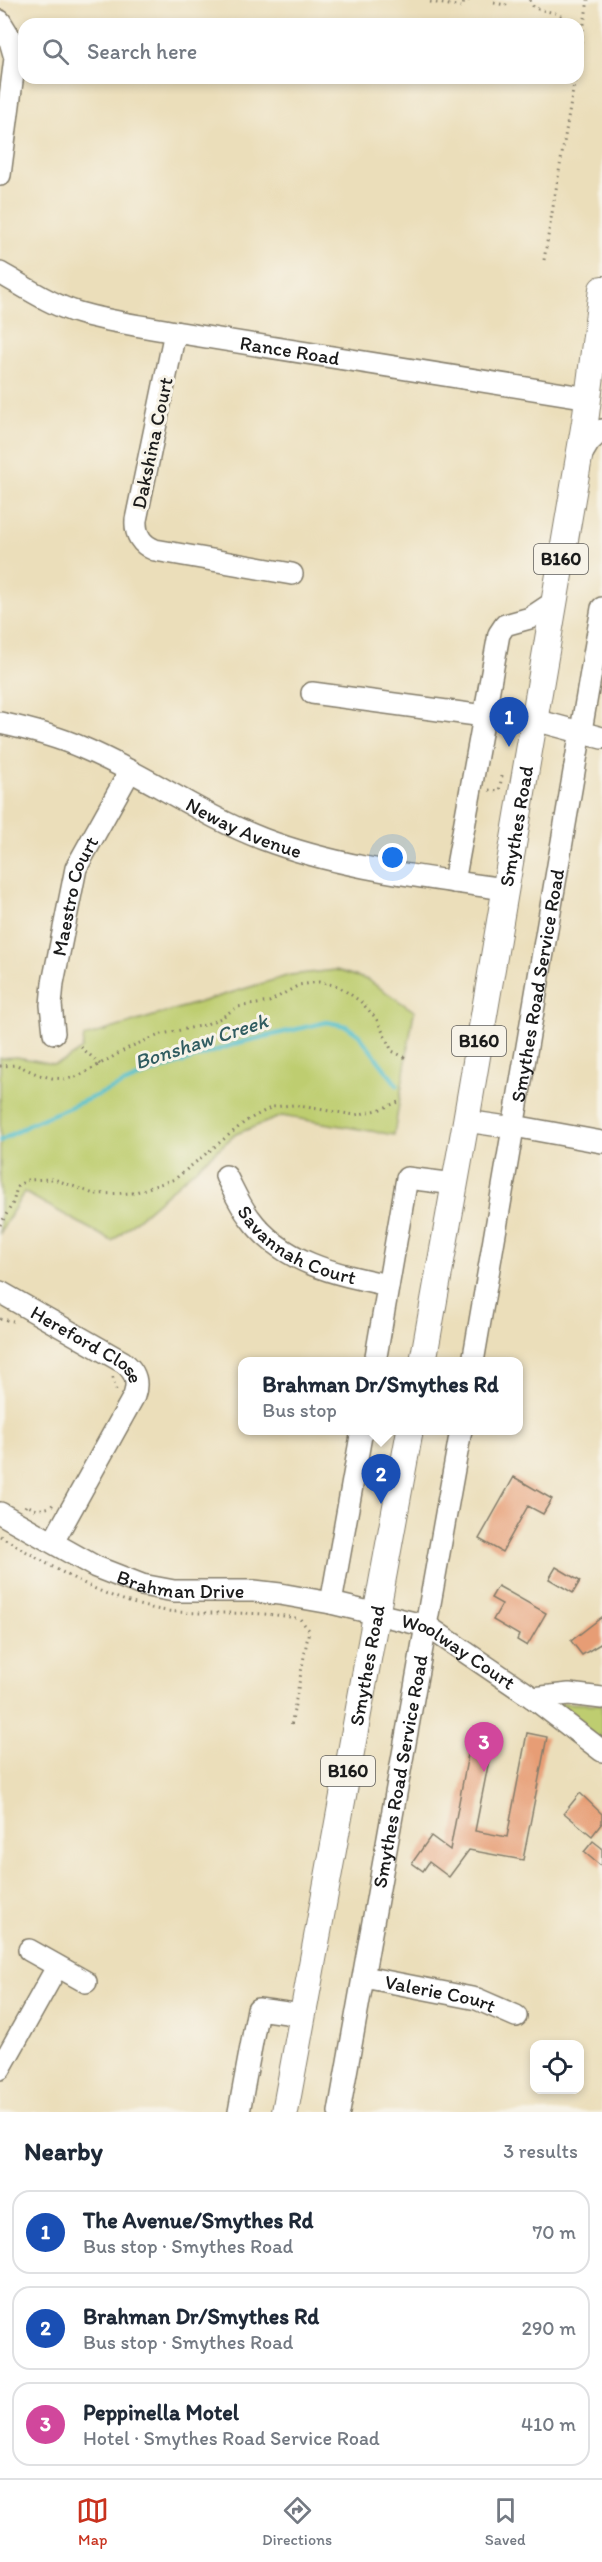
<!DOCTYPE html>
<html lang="en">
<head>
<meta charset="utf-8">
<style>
  body { margin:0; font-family:Itim,sans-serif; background:#f6f6f7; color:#1f2937 }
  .controls { position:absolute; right:18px; bottom:18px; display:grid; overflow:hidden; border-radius:12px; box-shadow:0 3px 9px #0003 }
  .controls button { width:54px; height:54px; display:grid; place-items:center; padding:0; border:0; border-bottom:2px solid #e0e1e3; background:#fff; color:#1f2937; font:30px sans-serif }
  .you { position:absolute; left:393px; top:858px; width:21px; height:21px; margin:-15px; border:4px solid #fff; border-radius:50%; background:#1a73e8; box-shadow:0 0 0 9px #1a73e833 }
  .badge { display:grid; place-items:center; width:39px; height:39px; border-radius:50%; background:#c8321e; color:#fff; font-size:20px; font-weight:700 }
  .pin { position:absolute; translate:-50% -50px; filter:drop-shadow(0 2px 3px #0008) }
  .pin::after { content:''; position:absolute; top:32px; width:21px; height:18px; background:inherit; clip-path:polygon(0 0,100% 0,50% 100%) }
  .popup { position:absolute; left:238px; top:1357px; width:285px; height:78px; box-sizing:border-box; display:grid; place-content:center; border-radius:12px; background:#fff; filter:drop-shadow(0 2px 4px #0005); font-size:20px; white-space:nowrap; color:#747a83 }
  .popup b { font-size:22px; color:#1f2937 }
  .popup::after { content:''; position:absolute; left:50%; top:100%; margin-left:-12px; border:12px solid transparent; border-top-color:#fff }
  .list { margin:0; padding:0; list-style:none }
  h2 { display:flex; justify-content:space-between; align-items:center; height:78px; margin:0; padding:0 24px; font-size:26px }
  h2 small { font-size:20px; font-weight:400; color:#747a83 }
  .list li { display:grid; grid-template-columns:39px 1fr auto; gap:18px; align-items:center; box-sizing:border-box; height:84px; margin:0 12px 12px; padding:0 12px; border:2px solid #e0e1e3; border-radius:18px }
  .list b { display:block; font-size:22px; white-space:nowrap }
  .list p { margin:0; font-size:20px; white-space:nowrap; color:#747a83 }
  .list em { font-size:20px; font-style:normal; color:#747a83 }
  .icon { flex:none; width:33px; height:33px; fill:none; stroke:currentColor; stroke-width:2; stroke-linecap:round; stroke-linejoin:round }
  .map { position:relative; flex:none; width:602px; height:2112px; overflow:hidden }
  .search { position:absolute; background:#fff; box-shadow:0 3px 9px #0003; left:18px; right:18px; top:18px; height:66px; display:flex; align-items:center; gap:15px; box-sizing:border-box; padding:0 21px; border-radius:18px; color:#747a83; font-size:22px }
  .sheet { height:366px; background:#fff }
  nav { display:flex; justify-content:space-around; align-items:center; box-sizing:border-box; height:84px; border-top:2px solid #e0e1e3; background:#fff; font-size:16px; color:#747a83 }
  nav a { display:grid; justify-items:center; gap:3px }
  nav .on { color:#c8321e }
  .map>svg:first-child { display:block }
  .green { fill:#becd70; stroke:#6d7446; stroke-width:1.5 }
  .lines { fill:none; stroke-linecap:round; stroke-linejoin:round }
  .stream { stroke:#50bec9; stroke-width:4.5 }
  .building { fill:#e79d74 }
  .minor-casing { stroke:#847d6b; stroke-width:24 }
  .major-casing { stroke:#847d6b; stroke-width:28 }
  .path { stroke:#847d6b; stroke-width:3; stroke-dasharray:1.5 4.5; stroke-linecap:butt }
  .minor { stroke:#fff; stroke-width:21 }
  .major { stroke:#fff; stroke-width:26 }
  .labels { text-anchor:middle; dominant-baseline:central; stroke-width:6; stroke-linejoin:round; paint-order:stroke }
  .shield { fill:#f7f3e8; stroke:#5e5c59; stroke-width:1.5 }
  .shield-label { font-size:18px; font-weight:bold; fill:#1c1c1c }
  .street-label { font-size:20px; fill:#1c1c1c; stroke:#f7f3e8 }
  .water-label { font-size:21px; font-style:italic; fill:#315d61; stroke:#f7f3e8 }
</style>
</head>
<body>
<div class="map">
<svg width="602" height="2112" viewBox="0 0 602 2112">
  <rect width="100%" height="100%" fill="#f7f3e8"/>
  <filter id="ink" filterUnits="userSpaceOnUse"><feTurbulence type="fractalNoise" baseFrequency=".0167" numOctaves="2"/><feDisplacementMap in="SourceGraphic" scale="12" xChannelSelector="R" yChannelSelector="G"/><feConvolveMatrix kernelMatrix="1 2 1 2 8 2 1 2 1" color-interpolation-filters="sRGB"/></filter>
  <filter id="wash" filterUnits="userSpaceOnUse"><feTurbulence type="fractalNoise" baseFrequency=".008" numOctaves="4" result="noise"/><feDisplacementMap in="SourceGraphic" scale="24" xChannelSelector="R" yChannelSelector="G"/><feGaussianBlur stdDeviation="1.35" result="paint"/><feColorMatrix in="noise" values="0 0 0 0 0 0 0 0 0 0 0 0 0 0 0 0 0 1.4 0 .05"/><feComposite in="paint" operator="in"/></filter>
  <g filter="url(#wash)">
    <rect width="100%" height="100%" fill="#ebdeba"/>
    <path class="green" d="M336,970L368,980L414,1011L394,1135L282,1116L236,1134L112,1241L24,1192L0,1233V1058L17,1057L54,1064L64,1061L82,1049L84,1037L290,975Z
      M553,1703L602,1704V1743Z"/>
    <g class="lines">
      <path class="stream" d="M0,1141L30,1124L147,1074L238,1043L327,1022L346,1026L359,1035L397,1085"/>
    </g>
    <g id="blocks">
      <path class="building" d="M514,1477L552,1499L543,1514L528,1506L502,1552L479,1539Z
        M556,1567L580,1581L573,1593L549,1579Z
        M498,1586L546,1613L527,1646L517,1640L519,1635L493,1620L502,1604L491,1598Z
        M602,1617V1643L582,1655L571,1641Z
        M476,1730L494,1735L475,1831L507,1837L527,1733L547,1737L523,1860L469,1850L449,1877L429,1862L423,1871L412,1863L431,1836L450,1850L469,1749L471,1750Z
        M580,1793L602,1814V1823L592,1836L564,1813Z
        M593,1841L602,1848V1867L584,1852Z"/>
    </g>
  </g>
  <g filter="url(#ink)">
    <use href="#blocks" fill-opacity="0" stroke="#847d6b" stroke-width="1.5"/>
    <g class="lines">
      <g class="minor-casing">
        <g id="minor">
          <path d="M0,21L8,34L15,58L0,175"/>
          <path id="s1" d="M0,273C25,287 51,305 79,313C110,322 143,326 175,332L589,398"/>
          <path d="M175,332L136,520C135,534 141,545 155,550L292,574"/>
          <path d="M580,457L589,442L602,430"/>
          <path d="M312,693L484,716"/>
          <path d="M535,720L602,738"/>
          <path id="s2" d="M0,723C28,729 56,736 83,748C145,774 200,815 263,839C339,868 423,877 504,889"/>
          <path d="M454,882L499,634L505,625L530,618L554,602"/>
          <path id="s3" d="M54,1033L51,1005L53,983L76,868L130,771"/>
          <path d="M466,1121L514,1128"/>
          <path d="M514,1126L602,1142"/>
          <path id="s4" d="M226,1176C233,1189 239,1204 249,1217C282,1263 336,1274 388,1285"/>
          <path id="s5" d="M0,1292L123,1362C135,1371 139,1381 134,1396L53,1542"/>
          <path d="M375,1362L407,1178L455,1184"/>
          <path id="s6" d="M473,1362L602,608"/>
          <path id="s7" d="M0,1513L96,1567L142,1585L174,1591H254L280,1594L331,1603L427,1626L533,1698L602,1751"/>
          <path d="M331,1603L362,1430"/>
          <path d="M533,1698L569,1694L602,1698"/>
          <path d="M29,1950L86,1982"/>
          <path id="s8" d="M364,1977L477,1999L516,2016"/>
          <path d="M0,2069L57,1967"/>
          <path d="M239,2112L258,2009L302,2015"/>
          <path id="s9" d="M339,2112L461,1430"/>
        </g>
      </g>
      <g class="major-casing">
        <g id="major">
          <path id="s10" d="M423,1362L466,1121L585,422L602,289"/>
          <path id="s11" d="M285,2112L410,1430"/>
        </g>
      </g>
      <path class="path" d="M468,0H472
        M530,0L534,8L555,13L576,24
        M430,2L463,7L464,0
        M494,3L506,5L507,1
        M578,60L588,0
        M544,260L575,78
        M489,790L499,791L502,776
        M81,1047L101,1065
        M0,1066L17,1065L39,1075L52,1078L67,1079L79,1076L130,1047L162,1034L204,1025L221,1018L237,1007L269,1002L299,985L319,982L338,986L360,1001L376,1018L392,1051L408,1059
        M0,1225L13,1203L17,1187L26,1180L54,1179L94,1194L133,1193L175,1179L246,1121L272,1107L293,1105L355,1115L378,1110L401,1101
        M0,1319L13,1321
        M113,1377L116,1391
        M25,1507L26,1505L37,1510L51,1507L53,1504
        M0,1536C53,1567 106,1602 167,1611C212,1616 256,1609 300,1619L309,1630L291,1726"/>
      <use href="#minor" class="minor"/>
      <use href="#major" class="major"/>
    </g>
  </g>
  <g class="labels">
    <g class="shield">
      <rect x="534" y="544" width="54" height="30" rx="4.5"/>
      <rect x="452" y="1026" width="54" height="30" rx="4.5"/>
      <rect x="321" y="1756" width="54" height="30" rx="4.5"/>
    </g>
    <g class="shield-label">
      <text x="561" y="559">B160</text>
      <text x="479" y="1041">B160</text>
      <text x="348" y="1771">B160</text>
    </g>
    <g class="street-label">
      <text stroke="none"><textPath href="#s1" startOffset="303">Rance Road</textPath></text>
      <text transform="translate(152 443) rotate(-78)">Dakshina Court</text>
      <text stroke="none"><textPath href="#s10" startOffset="544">Smythes Road</textPath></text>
      <text stroke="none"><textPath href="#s2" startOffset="267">Neway Avenue</textPath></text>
      <text stroke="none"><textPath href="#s3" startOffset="140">Maestro Court</textPath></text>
      <text stroke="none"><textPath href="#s6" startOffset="382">Smythes Road Service Road</textPath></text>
      <text stroke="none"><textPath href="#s4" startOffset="104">Savannah Court</textPath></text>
      <text stroke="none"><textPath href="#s5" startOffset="102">Hereford Close</textPath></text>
      <text stroke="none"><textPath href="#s7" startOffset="198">Brahman Drive</textPath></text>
      <text stroke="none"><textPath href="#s7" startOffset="488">Woolway Court</textPath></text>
      <text stroke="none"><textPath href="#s11" startOffset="454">Smythes Road</textPath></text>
      <text stroke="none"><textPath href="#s9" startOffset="346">Smythes Road Service Road</textPath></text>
      <text stroke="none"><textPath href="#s8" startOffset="78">Valerie Court</textPath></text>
    </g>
    <g class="water-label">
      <text transform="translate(201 1041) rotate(-18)">Bonshaw Creek</text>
    </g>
  </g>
</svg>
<div class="controls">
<button><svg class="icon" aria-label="locate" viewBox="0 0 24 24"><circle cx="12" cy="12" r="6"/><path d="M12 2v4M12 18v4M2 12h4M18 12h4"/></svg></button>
</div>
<div class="you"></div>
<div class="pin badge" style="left:509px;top:747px;background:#1a4fb4">1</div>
<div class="pin badge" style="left:381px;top:1504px;background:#1a4fb4">2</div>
<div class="popup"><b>Brahman Dr/Smythes Rd</b>Bus stop</div>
<div class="pin badge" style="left:484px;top:1772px;background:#d1479c">3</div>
<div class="search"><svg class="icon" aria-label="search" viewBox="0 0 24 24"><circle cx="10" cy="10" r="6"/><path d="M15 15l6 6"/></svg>Search here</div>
</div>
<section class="sheet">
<h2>Nearby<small>3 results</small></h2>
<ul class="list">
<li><span class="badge" style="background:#1a4fb4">1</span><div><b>The Avenue/Smythes Rd</b><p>Bus stop · Smythes Road</p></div><em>70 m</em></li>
<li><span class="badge" style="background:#1a4fb4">2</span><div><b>Brahman Dr/Smythes Rd</b><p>Bus stop · Smythes Road</p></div><em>290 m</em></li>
<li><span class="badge" style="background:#d1479c">3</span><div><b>Peppinella Motel</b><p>Hotel · Smythes Road Service Road</p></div><em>410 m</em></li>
</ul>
</section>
<nav>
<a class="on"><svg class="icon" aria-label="map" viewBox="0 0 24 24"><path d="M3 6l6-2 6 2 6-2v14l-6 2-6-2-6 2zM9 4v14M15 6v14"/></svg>Map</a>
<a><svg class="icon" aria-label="directions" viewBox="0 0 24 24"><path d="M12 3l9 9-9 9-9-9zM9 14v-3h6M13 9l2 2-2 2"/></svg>Directions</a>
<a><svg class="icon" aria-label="saved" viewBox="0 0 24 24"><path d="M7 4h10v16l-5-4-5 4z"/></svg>Saved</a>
</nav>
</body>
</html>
